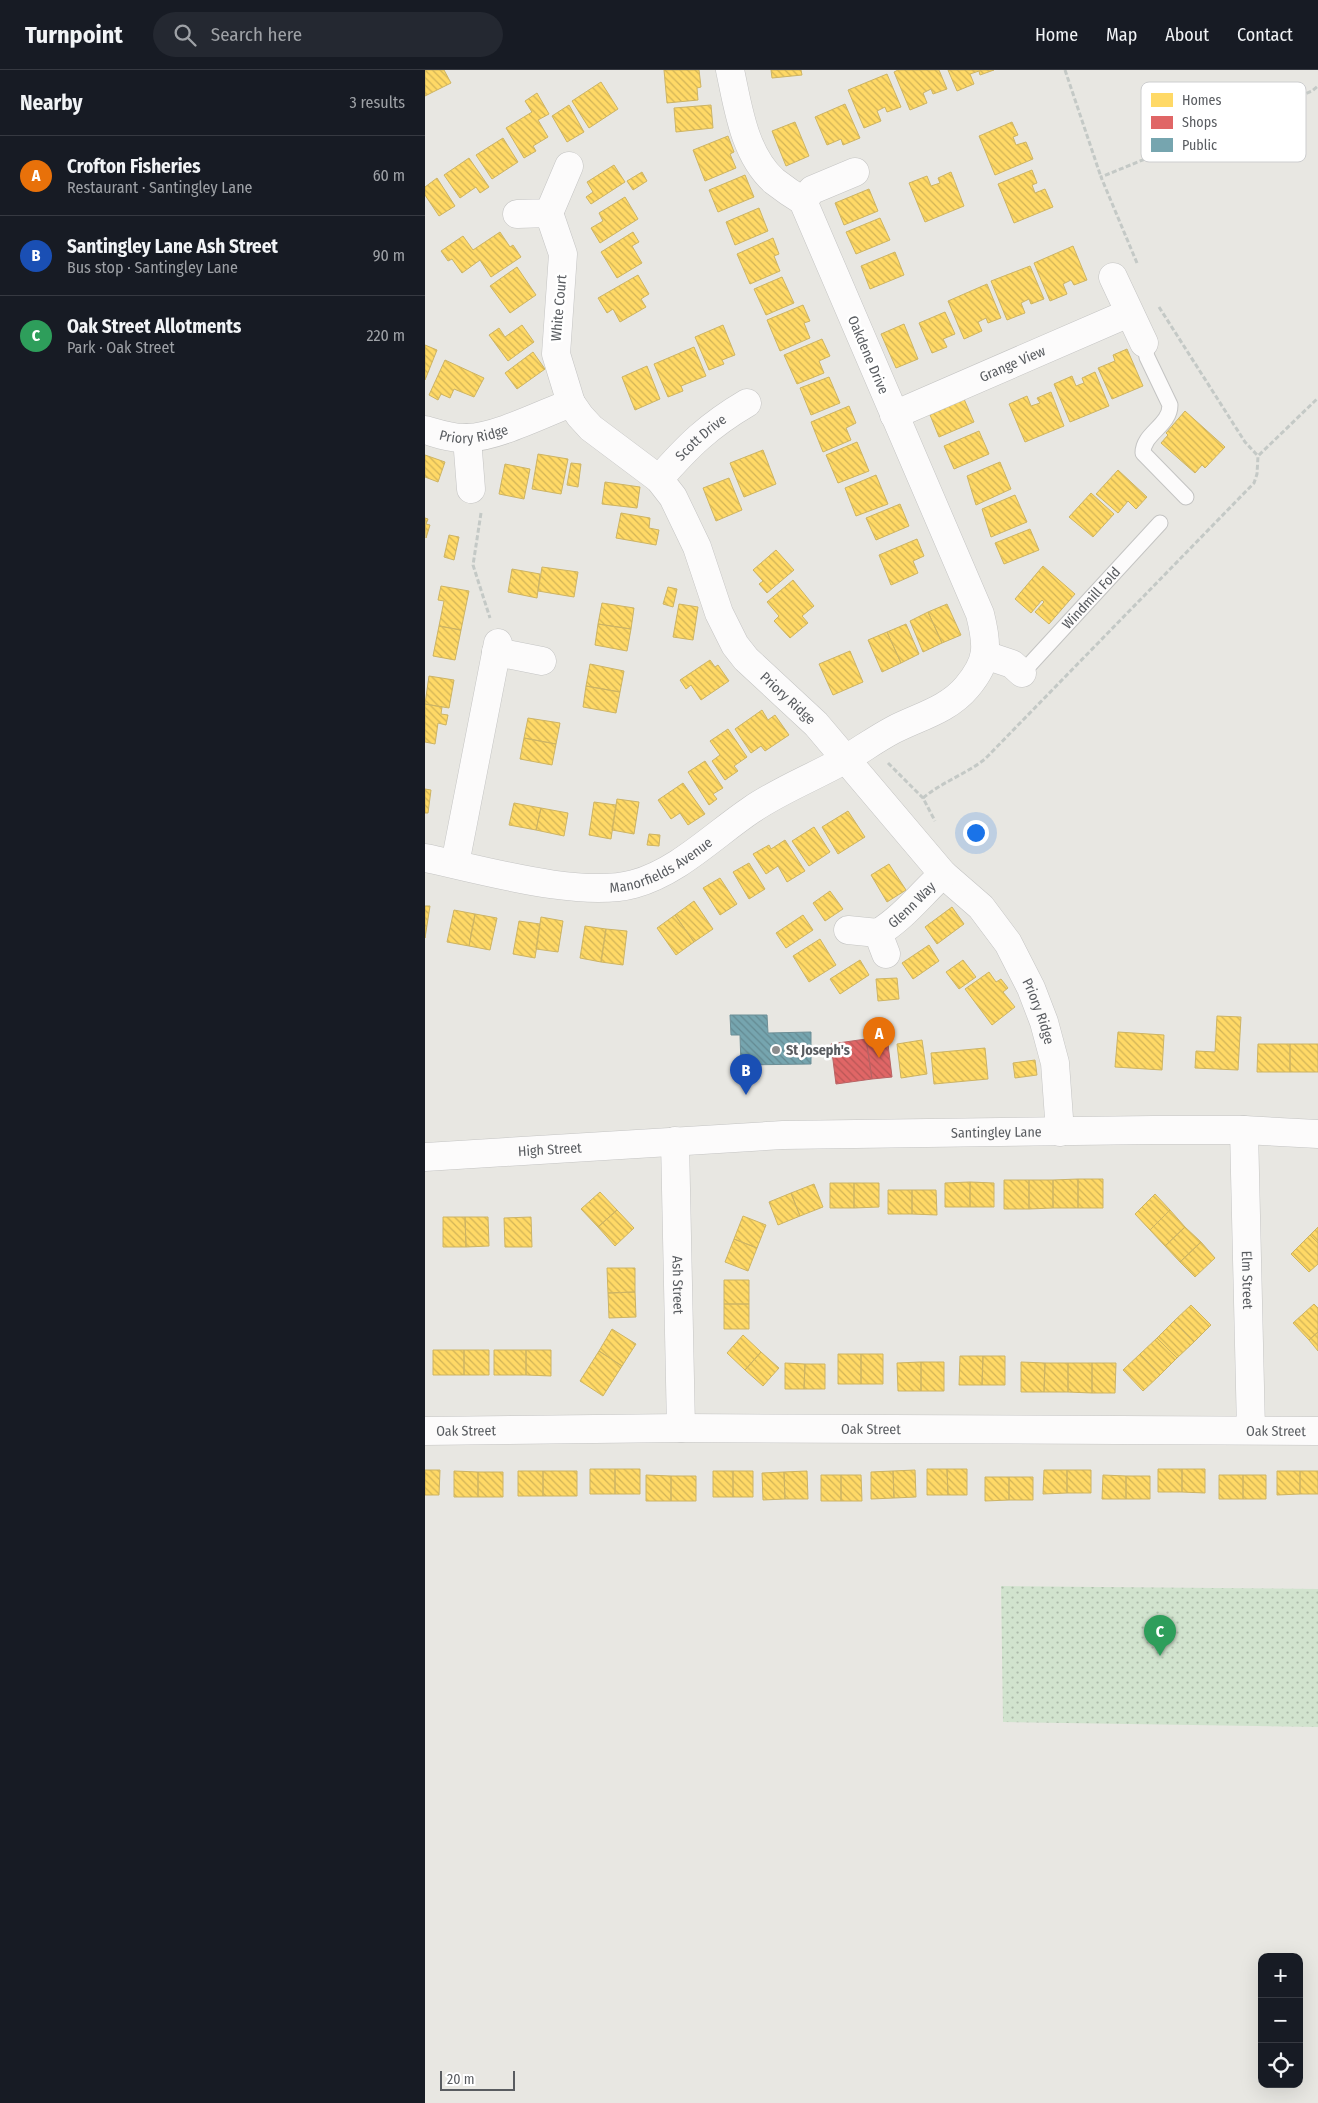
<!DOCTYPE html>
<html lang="en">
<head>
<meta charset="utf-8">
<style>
  body { margin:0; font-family:"Fira Sans Condensed",sans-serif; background:#242831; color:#f1f3f6 }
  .controls { position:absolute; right:15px; bottom:15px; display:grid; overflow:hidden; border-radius:10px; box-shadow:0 5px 20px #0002 }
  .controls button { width:45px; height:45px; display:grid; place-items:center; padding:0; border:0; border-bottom:1px solid #363941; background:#171b24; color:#f1f3f6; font:25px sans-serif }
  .scale { position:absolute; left:15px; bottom:12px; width:75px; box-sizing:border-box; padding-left:5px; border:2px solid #595c60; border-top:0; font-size:14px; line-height:18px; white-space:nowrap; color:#595c60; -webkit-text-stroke:4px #fff; paint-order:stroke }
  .you { position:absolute; left:550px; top:762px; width:18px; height:18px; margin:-12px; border:4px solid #fff; border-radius:50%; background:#1a73e8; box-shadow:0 0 0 8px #1a73e833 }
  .badge { display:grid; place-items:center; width:32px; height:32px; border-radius:50%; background:#8b8d8e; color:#fff; font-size:16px; font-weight:700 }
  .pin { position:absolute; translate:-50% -41px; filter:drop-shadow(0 1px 2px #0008) }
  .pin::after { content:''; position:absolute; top:26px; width:18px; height:15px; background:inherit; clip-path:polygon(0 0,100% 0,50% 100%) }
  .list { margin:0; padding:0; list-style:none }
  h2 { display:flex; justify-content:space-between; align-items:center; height:65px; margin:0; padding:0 20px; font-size:21px }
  h2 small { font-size:16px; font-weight:400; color:#9ea1a6 }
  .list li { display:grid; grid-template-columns:32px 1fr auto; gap:15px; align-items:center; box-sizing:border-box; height:80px; padding:0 20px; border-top:1px solid #363941 }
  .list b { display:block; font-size:19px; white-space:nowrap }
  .list p { margin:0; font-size:16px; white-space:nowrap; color:#9ea1a6 }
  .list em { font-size:16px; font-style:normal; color:#9ea1a6 }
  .icon { flex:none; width:28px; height:28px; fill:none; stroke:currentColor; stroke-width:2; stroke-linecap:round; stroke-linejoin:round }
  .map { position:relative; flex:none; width:893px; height:2033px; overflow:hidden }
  header { display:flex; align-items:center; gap:30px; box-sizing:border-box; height:70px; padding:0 25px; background:#171b24; border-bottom:1px solid #363941 }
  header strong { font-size:24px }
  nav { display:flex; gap:28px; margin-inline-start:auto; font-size:18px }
  .search { width:350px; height:45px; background:#242831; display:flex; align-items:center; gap:12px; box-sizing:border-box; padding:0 18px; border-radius:28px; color:#9ea1a6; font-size:19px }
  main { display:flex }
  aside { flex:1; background:#171b24 }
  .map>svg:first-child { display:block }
  .grass { fill:url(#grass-dots) }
  .homes { fill:url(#homes-back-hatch); stroke:#cdb464 }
  .shops { fill:url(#shops-back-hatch); stroke:#b86364 }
  .public { fill:url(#public-back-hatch); stroke:#6d8f97 }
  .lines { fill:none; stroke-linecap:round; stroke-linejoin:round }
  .service-casing { stroke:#c4c4c3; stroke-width:17 }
  .minor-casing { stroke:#c4c4c3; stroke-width:29 }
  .tertiary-casing { stroke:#c4c4c3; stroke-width:29 }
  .path { stroke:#c4c9c6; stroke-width:3; stroke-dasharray:5 2.5; stroke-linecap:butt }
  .service { stroke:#fcfbfb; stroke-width:15 }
  .minor { stroke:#fcfbfb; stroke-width:28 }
  .tertiary { stroke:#fcfbfb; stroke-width:28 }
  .poi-dot { fill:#8b8d8e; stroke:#fff; stroke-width:2 }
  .labels { text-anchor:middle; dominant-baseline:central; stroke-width:5; stroke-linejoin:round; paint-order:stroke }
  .street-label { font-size:14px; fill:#595c60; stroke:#fff }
  .poi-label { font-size:14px; font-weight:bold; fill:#595c60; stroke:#fff; text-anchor:start }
  .key { fill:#fff; stroke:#cdcecf; stroke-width:1 }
  .key-label { font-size:14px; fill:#595c60 }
</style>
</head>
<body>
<header>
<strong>Turnpoint</strong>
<div class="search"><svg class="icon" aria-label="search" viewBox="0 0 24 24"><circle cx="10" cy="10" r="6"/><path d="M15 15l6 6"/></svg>Search here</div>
<nav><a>Home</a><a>Map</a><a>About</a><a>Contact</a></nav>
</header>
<main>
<aside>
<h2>Nearby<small>3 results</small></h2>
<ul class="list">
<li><span class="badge" style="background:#e8710a">A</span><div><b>Crofton Fisheries</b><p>Restaurant · Santingley Lane</p></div><em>60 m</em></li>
<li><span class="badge" style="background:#1a4fb4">B</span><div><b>Santingley Lane Ash Street</b><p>Bus stop · Santingley Lane</p></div><em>90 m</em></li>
<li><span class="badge" style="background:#2e9e5b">C</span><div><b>Oak Street Allotments</b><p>Park · Oak Street</p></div><em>220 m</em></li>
</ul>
</aside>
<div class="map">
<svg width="893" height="2033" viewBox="0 0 893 2033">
  <defs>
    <pattern id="grass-dots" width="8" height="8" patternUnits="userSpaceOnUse" patternTransform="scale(1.25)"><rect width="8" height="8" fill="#d1e3ce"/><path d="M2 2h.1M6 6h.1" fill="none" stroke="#adbbab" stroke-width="1.8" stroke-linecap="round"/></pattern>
    <pattern id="homes-back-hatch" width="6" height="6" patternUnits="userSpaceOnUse" patternTransform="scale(1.25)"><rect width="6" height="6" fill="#ffd966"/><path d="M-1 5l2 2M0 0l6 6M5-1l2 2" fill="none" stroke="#d1b357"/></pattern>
    <pattern id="shops-back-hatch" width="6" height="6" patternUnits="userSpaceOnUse" patternTransform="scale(1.25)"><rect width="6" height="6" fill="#e06666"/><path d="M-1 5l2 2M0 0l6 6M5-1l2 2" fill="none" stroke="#b95757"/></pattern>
    <pattern id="public-back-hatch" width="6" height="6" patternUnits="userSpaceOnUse" patternTransform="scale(1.25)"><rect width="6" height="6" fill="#76a5af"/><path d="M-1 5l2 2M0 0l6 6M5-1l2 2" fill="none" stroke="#648a92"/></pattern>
  </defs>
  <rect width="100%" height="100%" fill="#e8e7e2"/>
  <path class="grass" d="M576,1516L893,1519V1657L578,1652Z"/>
  <path class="homes" d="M0,0H19L26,13L0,26Z
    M239,0H274L276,17L272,18L273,30L242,33Z
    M346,0H376L377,5L347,8Z
    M473,0H514L522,19L508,24L506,19L498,23L502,33L485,40L469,2Z
    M523,0H569L555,5L554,1L545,4L549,14L532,21Z
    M462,4L476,37L462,42L460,37L452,41L456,51L439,58L423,20Z
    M176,12L193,39L164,58L147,31Z
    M112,23L124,44L113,50L123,67L108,76L111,81L99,88L81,58L107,42L100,31Z
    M420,34L435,68L418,75L416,69L402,75L390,47Z
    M144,35L159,62L142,72L127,46Z
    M286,35L288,58L251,62L249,38Z
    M370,52L384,86L361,96L347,61Z
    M587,52L593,65L588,67L591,75L601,72L608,89L570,105L554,66Z
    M303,66L309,82L305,84L311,98L280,111L268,80Z
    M78,68L93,92L67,109L51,85Z
    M44,88L64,117L55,123L51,117L35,128L19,105Z
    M189,95L200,112L166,134L161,127L168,122L162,112Z
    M607,100L612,113L607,115L610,123L620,119L628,137L589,153L573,114Z
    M217,102L222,111L208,120L202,111Z
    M526,102L539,136L500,152L484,113L502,106L506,116L515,113L513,108Z
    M320,105L329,127L293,142L284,120Z
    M12,108L30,136L14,146L0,125V117Z
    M444,119L453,141L419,155L410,133Z
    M200,127L213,149L175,173L166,158L178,151L174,143Z
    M334,138L343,161L310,175L301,152Z
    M455,148L465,170L431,184L421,162Z
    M75,162L85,177L88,175L96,187L66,207L55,190L37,203L27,189L23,191L16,181L38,166L48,180Z
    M208,162L214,172L207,176L217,193L192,208L176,182Z
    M348,168L354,184L349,186L355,201L325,214L312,184Z
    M648,176L662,210L649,215L646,210L638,214L642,224L625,231L609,193Z
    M470,182L479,205L445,219L436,196Z
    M605,196L619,229L606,234L604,229L596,233L600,243L582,250L566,211Z
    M92,197L111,225L85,243L65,216Z
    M213,205L224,224L216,229L221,237L195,252L188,239L182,243L173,228Z
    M357,207L369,233L341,245L329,219Z
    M562,214L576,248L563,253L561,248L553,252L557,261L539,269L523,231Z
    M378,235L385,251L379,253L385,268L355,281L342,250Z
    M520,242L530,264L518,269L522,277L507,283L494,253Z
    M479,254L493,289L471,298L456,264Z
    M97,255L109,272L83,291L64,265L74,258L80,267Z
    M298,255L310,285L297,290L299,294L284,300L270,267Z
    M397,269L405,286L394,291L399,303L372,314L359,285Z
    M0,275L12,280L0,310Z
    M269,277L281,306L256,316L258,321L243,327L229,294Z
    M702,279L718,316L687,329L673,298L690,291L688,285Z
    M108,282L120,299L92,319L80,303Z
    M20,290L59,308L49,327L29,319L25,328L16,324L13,330L4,325Z
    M222,296L235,329L210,340L197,307Z
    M670,302L684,336L645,352L629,314L647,306L651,316L659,313L657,308Z
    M404,307L415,333L386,345L375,318Z
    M626,322L639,356L600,372L584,334L602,326L606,336L615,333L612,328Z
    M539,329L549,352L514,367L505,345Z
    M424,336L431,353L421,358L426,370L398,382L386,352Z
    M760,341L800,377L780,398L777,395L770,403L736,373L743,365L741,363Z
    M554,361L564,384L529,399L519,376Z
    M432,372L444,401L413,413L401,385Z
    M338,380L351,414L319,427L305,393Z
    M113,384L143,389L136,424L107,419Z
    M0,385L20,392L13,412L0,407Z
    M575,392L586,419L551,435L542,406Z
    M146,393L156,394L153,417L142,415Z
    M80,394L105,399L99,429L74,424Z
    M693,400L722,427L711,439L703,431L693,443L671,424Z
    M451,405L463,434L431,446L420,418Z
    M304,408L317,440L291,451L278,418Z
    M180,412L215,417L212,438L177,434Z
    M666,423L689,444L668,467L644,447Z
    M590,425L602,452L566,467L557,439Z
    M475,434L484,456L451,470L441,448Z
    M196,443L225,448L224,458L234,460L231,475L191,468Z
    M0,448L3,449L1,454L5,455L1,468Z
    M605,459L614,480L579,494L570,473Z
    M24,465L34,467L29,490L19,487Z
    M492,469L499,486L488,491L493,503L466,515L454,485Z
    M351,480L369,500L342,523L334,514L338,511L328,500Z
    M618,496L650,524L624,554L610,542L619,532L617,530L606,543L590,529Z
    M117,497L153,502L149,527L113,521Z
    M87,499L115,504L112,528L83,522Z
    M368,510L389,536L377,546L383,553L365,568L349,551L354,546L342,532Z
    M16,516L44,521L36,560L14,556L19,531L13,530Z
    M243,517L252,519L248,537L238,534Z
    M177,533L209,538L206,559L173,554Z
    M254,534L273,537L268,570L248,567Z
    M522,534L536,565L517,573L503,542Z
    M503,542L517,573L498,582L485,551Z
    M173,554L206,559L202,581L170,575Z
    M481,554L494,584L476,593L462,562Z
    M14,556L36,560L30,590L8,586Z
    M462,562L476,593L457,602L443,570Z
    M425,581L438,612L408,625L394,594Z
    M285,590L290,597L293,595L304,611L276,630L266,615L261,619L255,610Z
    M165,594L199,601L195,622L161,616Z
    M4,606L29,610L24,638L0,634Z
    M161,616L195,622L191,643L158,637Z
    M0,634L17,637L16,644L23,645L21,655L13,653L10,674L0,672Z
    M337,640L343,650L350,645L364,665L340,681L336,676L326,683L310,659Z
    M103,648L135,653L131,674L99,668Z
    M303,659L322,687L309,696L313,701L300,710L287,691L295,685L285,671Z
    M99,668L131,674L127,695L95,689Z
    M280,691L298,718L288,724L292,729L284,735L263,702Z
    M258,713L280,744L263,755L255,743L246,749L233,730Z
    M0,719L6,720L3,743H0Z
    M192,729L214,732L209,764L187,760Z
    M169,732L191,735L186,769L164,765Z
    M89,733L116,738L111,760L84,755Z
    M116,738L143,743L139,766L111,760Z
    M423,741L440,767L413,784L397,757Z
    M389,757L405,782L384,796L367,771Z
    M224,764L235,765L234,776L222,775Z
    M360,770L380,801L362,812L353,796L341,804L328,784L344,775L346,779Z
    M324,793L340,819L324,829L308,802Z
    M464,794L481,820L462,832L446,805Z
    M295,808L312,834L295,845L278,818Z
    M405,821L418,839L400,851L388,833Z
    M269,831L288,859L269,872L250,845Z
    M0,836H5L0,868Z
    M527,837L539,854L512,874L500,857Z
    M29,840L50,844L44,876L22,872Z
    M50,844L72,848L65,880L44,876Z
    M250,845L269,872L251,885L232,858Z
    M378,845L388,860L361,878L351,863Z
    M116,847L138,851L133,882L111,879Z
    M94,851L115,854L110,888L88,884Z
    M160,856L181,859L176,892L155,888Z
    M181,859L202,861L198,895L176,892Z
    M395,869L411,895L384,912L368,886Z
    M504,875L514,891L488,909L477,893Z
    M435,890L444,905L415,924L405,909Z
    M538,890L551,907L534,919L521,902Z
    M564,902L571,912L576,909L583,918L578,922L590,937L567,955L540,919Z
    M472,908L474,929L453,931L451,909Z
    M792,946L816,947L813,1000L770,998L771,981L790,982Z
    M693,962L739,965L737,1000L690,997Z
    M497,970L502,1004L476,1008L472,974Z
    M833,974H865V1002H832Z
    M865,974H893V1002H865Z
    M560,978L563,1009L509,1014L506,983Z
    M610,990L612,1005L590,1008L588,993Z
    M653,1109H678V1138H653Z
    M653,1109V1138H628V1110Z
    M579,1110H604V1139H579Z
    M604,1110H628V1138L604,1139Z
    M545,1112L569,1113V1137H545Z
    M545,1112V1137H520V1113Z
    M405,1113H429V1138H405Z
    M429,1113H454V1137L429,1138Z
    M389,1114L398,1137L375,1146L366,1123Z
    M463,1120H487V1144H463Z
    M487,1120H511L512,1145L487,1144Z
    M175,1122L192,1140L173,1157L156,1139Z
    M366,1123L375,1146L353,1155L344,1132Z
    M730,1124L745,1140L725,1160L710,1144Z
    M192,1140L209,1158L190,1176L173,1157Z
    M745,1140L760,1157L740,1176L725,1160Z
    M318,1146L341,1155L332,1178L309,1169Z
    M18,1147H40L41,1177H18Z
    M40,1147H63L64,1176L41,1177Z
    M106,1147L107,1177H80L79,1148Z
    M760,1157L776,1172L755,1192L740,1176Z
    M893,1157V1173L885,1165Z
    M885,1165L893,1173V1194L884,1202L866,1184Z
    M309,1169L332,1178L323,1201L300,1192Z
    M776,1172L790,1188L770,1207L755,1192Z
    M182,1198H210V1222L183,1223Z
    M299,1210H324V1234H299Z
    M210,1222L211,1247L184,1248L183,1223Z
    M299,1234H324V1259H299Z
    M889,1234L893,1238V1262L884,1270L868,1253Z
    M766,1235L786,1255L769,1272L749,1251Z
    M749,1251L769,1272L752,1288L732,1268Z
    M187,1259L211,1274L197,1296L174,1281Z
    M893,1262V1281L884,1270Z
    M318,1265L336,1282L320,1300L302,1283Z
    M732,1268L752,1288L735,1305L715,1284Z
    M8,1280H39V1305H8Z
    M39,1280H64V1305H39Z
    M69,1280H101V1305H69Z
    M101,1280H126V1306L101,1305Z
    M174,1281L197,1296L178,1326L155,1311Z
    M336,1282L354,1298L338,1316L320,1300Z
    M413,1284H436V1314H413Z
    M436,1284H458V1314H436Z
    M715,1284L735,1305L718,1321L698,1300Z
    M535,1286H558L557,1315H534Z
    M558,1286H580V1315H557Z
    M496,1292H519V1321H496Z
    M496,1292V1321H473L472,1293Z
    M596,1292L620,1293L619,1322H596Z
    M360,1293L380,1294L379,1319H360Z
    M620,1293H643V1322H619Z
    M643,1293H667V1323L643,1322Z
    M667,1293H691L690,1323H667Z
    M380,1294H400V1319H379Z
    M165,1399H190V1424H165Z
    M190,1399H215V1424H190Z
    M502,1399H522L523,1425H502Z
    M522,1399H542V1425H523Z
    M733,1399H757V1422H733Z
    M757,1399H780V1423L757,1422Z
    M0,1400H15L14,1425H0Z
    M490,1400L491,1427L469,1428L468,1401Z
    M619,1400H642V1423L618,1424Z
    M642,1400H666V1423H642Z
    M29,1401L53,1402V1427H29Z
    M93,1401H118V1426H93Z
    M118,1401H152V1426H118Z
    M288,1401H308V1427H288Z
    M308,1401H328V1427H308Z
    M382,1401L383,1429H360L359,1402Z
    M468,1401L469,1428L446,1429V1402Z
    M852,1401H875V1424L852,1425Z
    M875,1401H893V1424H875Z
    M53,1402H78V1427H53Z
    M359,1402L360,1429L338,1430L337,1403Z
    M221,1405L246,1406V1431H221Z
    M396,1405H416V1431H396Z
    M416,1405H436L437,1431H416Z
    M678,1405L701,1406V1429H677Z
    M794,1405H818V1429H794Z
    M818,1405H841V1429H818Z
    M246,1406H271V1431H246Z
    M701,1406H725V1429H701Z
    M560,1407H584V1430L560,1431Z
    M584,1407H608V1430H584Z"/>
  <path class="shops" d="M462,966L467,1007L447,1009L441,969Z
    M441,969L447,1009L411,1014L406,974Z"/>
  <path class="public" d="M305,945H342L343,963L386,962V994L316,995L315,965H306Z"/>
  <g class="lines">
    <g class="service-casing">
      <g id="service">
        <path d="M719,273L722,287L745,335C745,356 718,363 718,383L761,427"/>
        <path id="s1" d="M597,603L735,453"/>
      </g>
    </g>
    <g class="minor-casing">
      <g id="minor">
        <path d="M378,131L387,120L430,102"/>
        <path d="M124,143L138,184L131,284L146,333"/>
        <path d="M92,144L124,143L144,96"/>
        <path d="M688,207L719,273"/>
        <path id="s2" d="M469,345L704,243"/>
        <path id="s3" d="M0,360C14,364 28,369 42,368C72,367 117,344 146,333L155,346L166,358L234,409L248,427L272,477L294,543L310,575L321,589L391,654L518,804L556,837L583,873L606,918L619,952L630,993L635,1062"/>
        <path d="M42,368L46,419"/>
        <path id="s4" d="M234,409C263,376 283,356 322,333"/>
        <path d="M71,582L117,591"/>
        <path d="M560,585L587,594L597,603"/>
        <path id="s5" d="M0,788C55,799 155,829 209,814C253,802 289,765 326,740C355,720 389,707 419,690C436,680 451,669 468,660C493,647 523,640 542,617C564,591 563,576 555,544L378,131C368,125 358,118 349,111C319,84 313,37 305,0"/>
        <path d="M30,794L73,573"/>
        <path d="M423,860L453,863L461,884"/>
        <path id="s6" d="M453,863C479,847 496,824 518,804"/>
        <path id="s7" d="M819,1060L826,1360"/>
        <path id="s8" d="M250,1071L256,1358"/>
        <path id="s9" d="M0,1361L256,1358L893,1361"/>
      </g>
    </g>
    <g class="tertiary-casing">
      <g id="tertiary">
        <path id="s10" d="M0,1087L358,1065L728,1060H819L893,1064"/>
      </g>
    </g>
    <path class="path" d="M640,0L676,107
      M712,193L676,107L887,21L893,16
      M734,237L820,372L833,386
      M56,443L48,495L65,548
      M463,693L498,728L510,751
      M498,728C517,712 541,704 560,689L829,413L832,404L833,386L893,328"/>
    <use href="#service" class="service"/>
    <use href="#minor" class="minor"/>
    <use href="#tertiary" class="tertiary"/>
  </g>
  <circle class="poi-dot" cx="351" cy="980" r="5"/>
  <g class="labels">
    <g class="street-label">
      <text transform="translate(134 238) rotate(-85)">White Court</text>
      <text transform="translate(443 285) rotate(67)">Oakdene Drive</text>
      <text stroke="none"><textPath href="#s2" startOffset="129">Grange View</textPath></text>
      <text stroke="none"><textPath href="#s3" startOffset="50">Priory Ridge</textPath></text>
      <text stroke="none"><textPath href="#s4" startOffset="59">Scott Drive</textPath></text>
      <text stroke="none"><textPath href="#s1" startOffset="102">Windmill Fold</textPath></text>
      <text stroke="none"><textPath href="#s3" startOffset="529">Priory Ridge</textPath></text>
      <text stroke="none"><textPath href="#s5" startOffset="244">Manorfields Avenue</textPath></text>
      <text stroke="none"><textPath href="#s6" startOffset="44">Glenn Way</textPath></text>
      <text stroke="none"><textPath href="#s3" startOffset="934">Priory Ridge</textPath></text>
      <text stroke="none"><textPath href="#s10" startOffset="572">Santingley Lane</textPath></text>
      <text stroke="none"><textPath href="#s10" startOffset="125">High Street</textPath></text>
      <text stroke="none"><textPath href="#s7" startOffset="150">Elm Street</textPath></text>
      <text stroke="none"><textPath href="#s8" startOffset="144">Ash Street</textPath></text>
      <text stroke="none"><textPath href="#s9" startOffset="446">Oak Street</textPath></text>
      <text stroke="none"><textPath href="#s9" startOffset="41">Oak Street</textPath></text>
      <text stroke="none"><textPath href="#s9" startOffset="851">Oak Street</textPath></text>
    </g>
    <g class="poi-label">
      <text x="361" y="980">St Joseph's</text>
    </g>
  </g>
  <rect x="716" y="12" width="165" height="80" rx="8" class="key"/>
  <rect x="726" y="23" width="22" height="14" fill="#ffd966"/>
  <rect x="726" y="46" width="22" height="13" fill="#e06666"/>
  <rect x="726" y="68" width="22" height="14" fill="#76a5af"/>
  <g class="key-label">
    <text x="757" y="35">Homes</text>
    <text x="757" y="57">Shops</text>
    <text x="757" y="80">Public</text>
  </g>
</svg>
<div class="controls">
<button>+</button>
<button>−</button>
<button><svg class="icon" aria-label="locate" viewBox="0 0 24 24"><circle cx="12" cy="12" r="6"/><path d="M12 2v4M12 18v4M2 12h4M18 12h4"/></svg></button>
</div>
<div class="scale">20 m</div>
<div class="you"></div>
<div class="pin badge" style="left:454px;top:988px;background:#e8710a">A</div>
<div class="pin badge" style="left:321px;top:1025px;background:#1a4fb4">B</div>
<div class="pin badge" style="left:735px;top:1586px;background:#2e9e5b">C</div>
</div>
</main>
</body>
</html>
